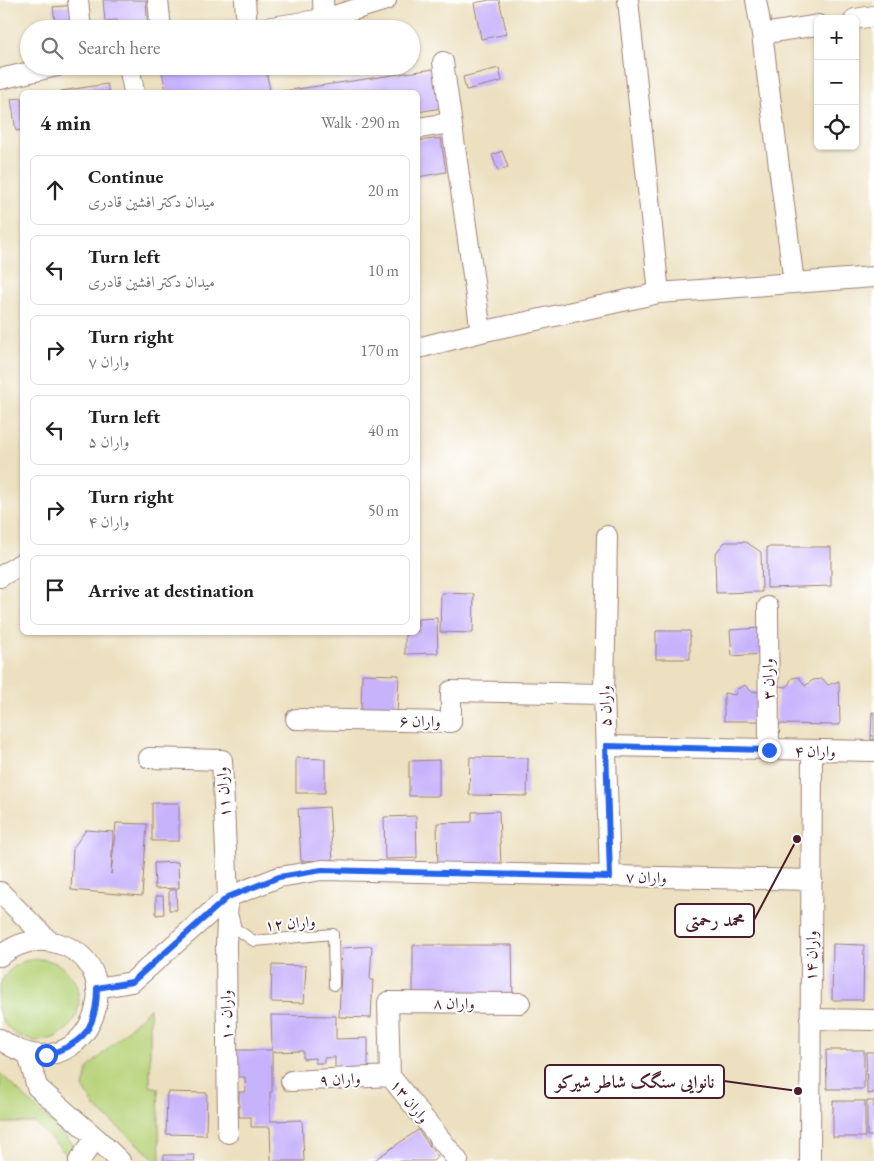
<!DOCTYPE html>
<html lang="en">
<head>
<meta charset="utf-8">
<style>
  body { margin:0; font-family:"EB Garamond",Amiri,serif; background:#f2f2f2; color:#222 }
  .controls { position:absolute; right:15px; top:15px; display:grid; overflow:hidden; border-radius:8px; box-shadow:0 1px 4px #0004 }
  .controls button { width:45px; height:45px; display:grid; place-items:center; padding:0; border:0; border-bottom:1px solid #e0e0e0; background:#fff; color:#222; font:25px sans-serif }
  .stop { position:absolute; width:15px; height:15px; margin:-11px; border:4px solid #2563eb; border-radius:50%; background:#fff }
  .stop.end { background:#2563eb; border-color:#fff; box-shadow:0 1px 5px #0008 }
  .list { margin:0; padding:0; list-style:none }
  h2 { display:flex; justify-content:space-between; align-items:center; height:65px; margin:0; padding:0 20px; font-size:21px }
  h2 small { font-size:16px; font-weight:400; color:#767676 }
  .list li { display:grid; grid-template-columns:32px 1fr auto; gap:15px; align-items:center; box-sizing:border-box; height:70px; margin:0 10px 10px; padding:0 10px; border:1px solid #e0e0e0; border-radius:8px }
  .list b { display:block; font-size:19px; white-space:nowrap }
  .list p { margin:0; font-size:16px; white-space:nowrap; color:#767676 }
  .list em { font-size:16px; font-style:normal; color:#767676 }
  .icon { flex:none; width:28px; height:28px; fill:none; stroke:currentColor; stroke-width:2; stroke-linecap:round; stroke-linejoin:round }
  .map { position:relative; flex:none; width:874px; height:1161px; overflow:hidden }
  .search { position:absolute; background:#fff; box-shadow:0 1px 4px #0004; left:20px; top:20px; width:400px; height:55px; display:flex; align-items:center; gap:12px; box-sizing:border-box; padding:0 18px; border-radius:28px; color:#767676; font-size:19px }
  .panel { position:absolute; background:#fff; box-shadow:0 1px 4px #0004; left:20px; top:90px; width:400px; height:545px; border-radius:8px }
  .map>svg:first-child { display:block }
  .green { fill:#b7d379; stroke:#807952 }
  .building { fill:#c7b2fc }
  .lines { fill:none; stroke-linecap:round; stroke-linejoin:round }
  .service-casing { stroke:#9b8076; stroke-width:12 }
  .minor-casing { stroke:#9b8076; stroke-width:22 }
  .service { stroke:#fff; stroke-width:10 }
  .minor { stroke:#fff; stroke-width:20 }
  .route { stroke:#2563eb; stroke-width:6 }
  .labels { text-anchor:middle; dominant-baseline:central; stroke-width:4; stroke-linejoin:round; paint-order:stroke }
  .street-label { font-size:16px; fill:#4a1f2b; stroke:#fff }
  .leader { fill:none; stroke:#4a1f2b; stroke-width:2 }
  .callout-dot { fill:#4a1f2b; stroke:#fff; stroke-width:2 }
  .callout { fill:#fff; stroke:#4a1f2b; stroke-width:2 }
  .callout-label { font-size:18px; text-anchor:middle; font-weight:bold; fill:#4a1f2b }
</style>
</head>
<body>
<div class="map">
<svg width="874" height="1161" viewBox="0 0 874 1161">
  <rect width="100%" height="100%" fill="#fff"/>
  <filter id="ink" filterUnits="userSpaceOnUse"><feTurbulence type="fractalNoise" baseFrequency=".02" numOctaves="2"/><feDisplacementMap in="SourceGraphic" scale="10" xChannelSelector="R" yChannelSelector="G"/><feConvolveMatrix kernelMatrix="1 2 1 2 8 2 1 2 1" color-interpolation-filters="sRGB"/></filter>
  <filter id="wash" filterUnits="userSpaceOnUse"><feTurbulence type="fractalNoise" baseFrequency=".0096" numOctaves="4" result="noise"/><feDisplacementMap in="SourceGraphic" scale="20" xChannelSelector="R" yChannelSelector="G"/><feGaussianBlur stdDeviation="1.12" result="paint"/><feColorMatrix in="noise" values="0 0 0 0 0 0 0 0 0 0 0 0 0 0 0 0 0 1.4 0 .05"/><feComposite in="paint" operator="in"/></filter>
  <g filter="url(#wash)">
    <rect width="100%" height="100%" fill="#ece0c0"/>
    <path class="green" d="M-3 1000a41 41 0 1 1 82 0a41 41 0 1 1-82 0Z
      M150,1008V1086L158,1088L160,1161H157L95,1107L83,1087L88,1068Z
      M0,1073L76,1147L70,1158L35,1123H0Z"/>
    <g id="blocks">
      <path class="building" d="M103,0H146L148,29H118L117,20L105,21Z
        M490,0H499L507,34L481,39L474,3Z
        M76,5L78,29H56L53,7Z
        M189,66H265L270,90L260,92H166L162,71Z
        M499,68L502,81L466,90L463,77Z
        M434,69L441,108L418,112V92H277Z
        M107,84L109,92H61V91Z
        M22,98V130L16,131L11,99Z
        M441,138L446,172L418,177V141Z
        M502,151L508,167L498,171L492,155Z
        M725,542H746L761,552L762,592L716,593L715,554Z
        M767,547H831V586L767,588Z
        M441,593L474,594L473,633L440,632Z
        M437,618L438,653L405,654V632H418V619Z
        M761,628L762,654L732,656L730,630Z
        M656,631H690V659H656Z
        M362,674L399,675L397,715L361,714Z
        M799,677L805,686L813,680L823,679L828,685L839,681L840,725L776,724L778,686L787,687L792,678Z
        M745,685L751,691L763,692L762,721H724V693L735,695L737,689Z
        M872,712H874V740H871Z
        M470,757L528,758L527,796L469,795Z
        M296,758L325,759V793H296Z
        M439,760V796H409V761Z
        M152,803H179V841H152Z
        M329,807L333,860L301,861L298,809Z
        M499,811L501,868H438L437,823L472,822V812Z
        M416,816L417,858L385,859L384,817Z
        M116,823L147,824L142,896L71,890L73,848L86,830L113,832L111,874Z
        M178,862L179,888L155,889L154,863Z
        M169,890H176L177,910H169Z
        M156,896H163L164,914L156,915Z
        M833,944L864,945L863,1000H832Z
        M413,945H512L513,999H413Z
        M372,946L370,980H373L371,1018L339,1017L342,948Z
        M272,965L306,966L304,1003L271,1002Z
        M271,1015L336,1016V1039L368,1038V1072H335V1057L324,1058V1063H315V1058L303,1059V1051L272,1052V1092H270V1121L302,1120L304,1161H271L270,1127H251V1117H239V1092H246L245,1077H233V1050H272Z
        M826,1050H864V1089H827Z
        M866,1052H874V1093L867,1094Z
        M167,1092L207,1093L206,1135L166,1134Z
        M833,1101H865V1137H833Z
        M867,1101H874V1136H867Z
        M418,1130L438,1157L433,1161H373Z
        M164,1155H194L195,1161H164Z"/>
    </g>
  </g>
  <g filter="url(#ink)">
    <use href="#blocks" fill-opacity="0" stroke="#9b8076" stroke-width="1"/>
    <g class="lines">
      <g class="service-casing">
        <path id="service" d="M233,917L236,929L254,941L333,934L334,985"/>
      </g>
      <g class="minor-casing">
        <path id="minor" d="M78,0L81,29
          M158,0L161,29
          M245,0L247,29
          M323,0L324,19
          M628,0L659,293
          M756,0L762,34L794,283
          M855,19L874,16
          M259,29L324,19L386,0
          M762,34L818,25
          M443,62L481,332
          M129,66L134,92
          M0,79L57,66
          M418,128L451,123
          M418,348L481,332L659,293L874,277
          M607,536L604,694L610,877
          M0,577L22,563
          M768,607L769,750
          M296,719L451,722V691L604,694
          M606,746L874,751
          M149,758L222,760L228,897L226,945L228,1133
          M0,892L48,940
          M0,956C17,943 35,937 57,943C140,967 82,1100 0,1039
          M97,988L132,982L228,897L279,877L322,870L812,880
          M810,1019L874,1020
          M28,1054L37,1087L96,1138L120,1161
          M291,1081L390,1076
          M79,1161L96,1138
          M458,1161L390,1076L388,1002L520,1003
          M810,1161L812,751"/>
      </g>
      <use href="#service" class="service"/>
      <use href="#minor" class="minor"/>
    </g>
  </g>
  <g class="lines" filter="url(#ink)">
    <path class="route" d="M46,1055C84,1044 97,1027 97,988L132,982L228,897L279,877L322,870L610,877L606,746L769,750"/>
  </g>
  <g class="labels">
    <g class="street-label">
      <text transform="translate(768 679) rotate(-91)">واران ۳</text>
      <text transform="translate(605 706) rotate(-91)">واران ۵</text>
      <text transform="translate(420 721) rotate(1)">واران ۶</text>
      <text transform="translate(815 751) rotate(1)">واران ۴</text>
      <text transform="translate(223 792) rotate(-94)">واران ۱۱</text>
      <text transform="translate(646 877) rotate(1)">واران ۷</text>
      <text transform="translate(290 923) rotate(-5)">واران ۱۲</text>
      <text transform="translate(811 956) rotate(-89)">واران ۱۴</text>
      <text transform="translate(454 1003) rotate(1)">واران ۸</text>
      <text transform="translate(226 1015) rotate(-91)">واران ۱۰</text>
      <text transform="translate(340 1079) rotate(-3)">واران ۹</text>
      <text transform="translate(410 1101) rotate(51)">واران ۱۳</text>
    </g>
  </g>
  <path class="leader" d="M797 839L754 920M798 1091L724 1081"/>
  <g class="callout-dot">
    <circle cx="797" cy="839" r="5"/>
    <circle cx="798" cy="1091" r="5"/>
  </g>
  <g class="callout">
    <rect x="675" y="904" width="79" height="33" rx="5"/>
    <rect x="545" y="1065" width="179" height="33" rx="5"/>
  </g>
  <g class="callout-label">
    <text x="715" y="926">محمد رحمتی</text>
    <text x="635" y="1088">نانوایی سنگک شاطر شیرکو</text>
  </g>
</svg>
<div class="controls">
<button>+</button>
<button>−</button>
<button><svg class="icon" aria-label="locate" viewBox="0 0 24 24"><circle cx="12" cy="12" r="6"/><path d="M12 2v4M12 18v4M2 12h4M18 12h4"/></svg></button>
</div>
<div class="stop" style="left:46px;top:1055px"></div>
<div class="stop end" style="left:769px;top:750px"></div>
<div class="search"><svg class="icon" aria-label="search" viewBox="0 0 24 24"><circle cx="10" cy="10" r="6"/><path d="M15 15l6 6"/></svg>Search here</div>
<section class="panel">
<h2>4 min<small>Walk · 290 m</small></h2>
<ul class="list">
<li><svg class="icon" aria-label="ahead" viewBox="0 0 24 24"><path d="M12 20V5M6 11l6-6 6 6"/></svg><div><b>Continue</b><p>میدان دکتر افشین قادری</p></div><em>20 m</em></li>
<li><svg class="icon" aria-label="left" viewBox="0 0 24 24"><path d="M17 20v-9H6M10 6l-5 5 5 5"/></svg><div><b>Turn left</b><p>میدان دکتر افشین قادری</p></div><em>10 m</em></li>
<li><svg class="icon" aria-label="right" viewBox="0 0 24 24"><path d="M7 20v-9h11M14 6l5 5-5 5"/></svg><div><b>Turn right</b><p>واران ۷</p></div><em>170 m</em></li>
<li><svg class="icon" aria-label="left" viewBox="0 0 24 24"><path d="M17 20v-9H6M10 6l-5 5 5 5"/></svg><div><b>Turn left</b><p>واران ۵</p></div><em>40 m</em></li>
<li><svg class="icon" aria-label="right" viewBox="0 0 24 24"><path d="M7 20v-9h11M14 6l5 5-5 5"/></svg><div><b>Turn right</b><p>واران ۴</p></div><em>50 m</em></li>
<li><svg class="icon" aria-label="arrive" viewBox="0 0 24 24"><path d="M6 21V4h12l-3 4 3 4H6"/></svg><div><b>Arrive at destination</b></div></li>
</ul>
</section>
</div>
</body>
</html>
